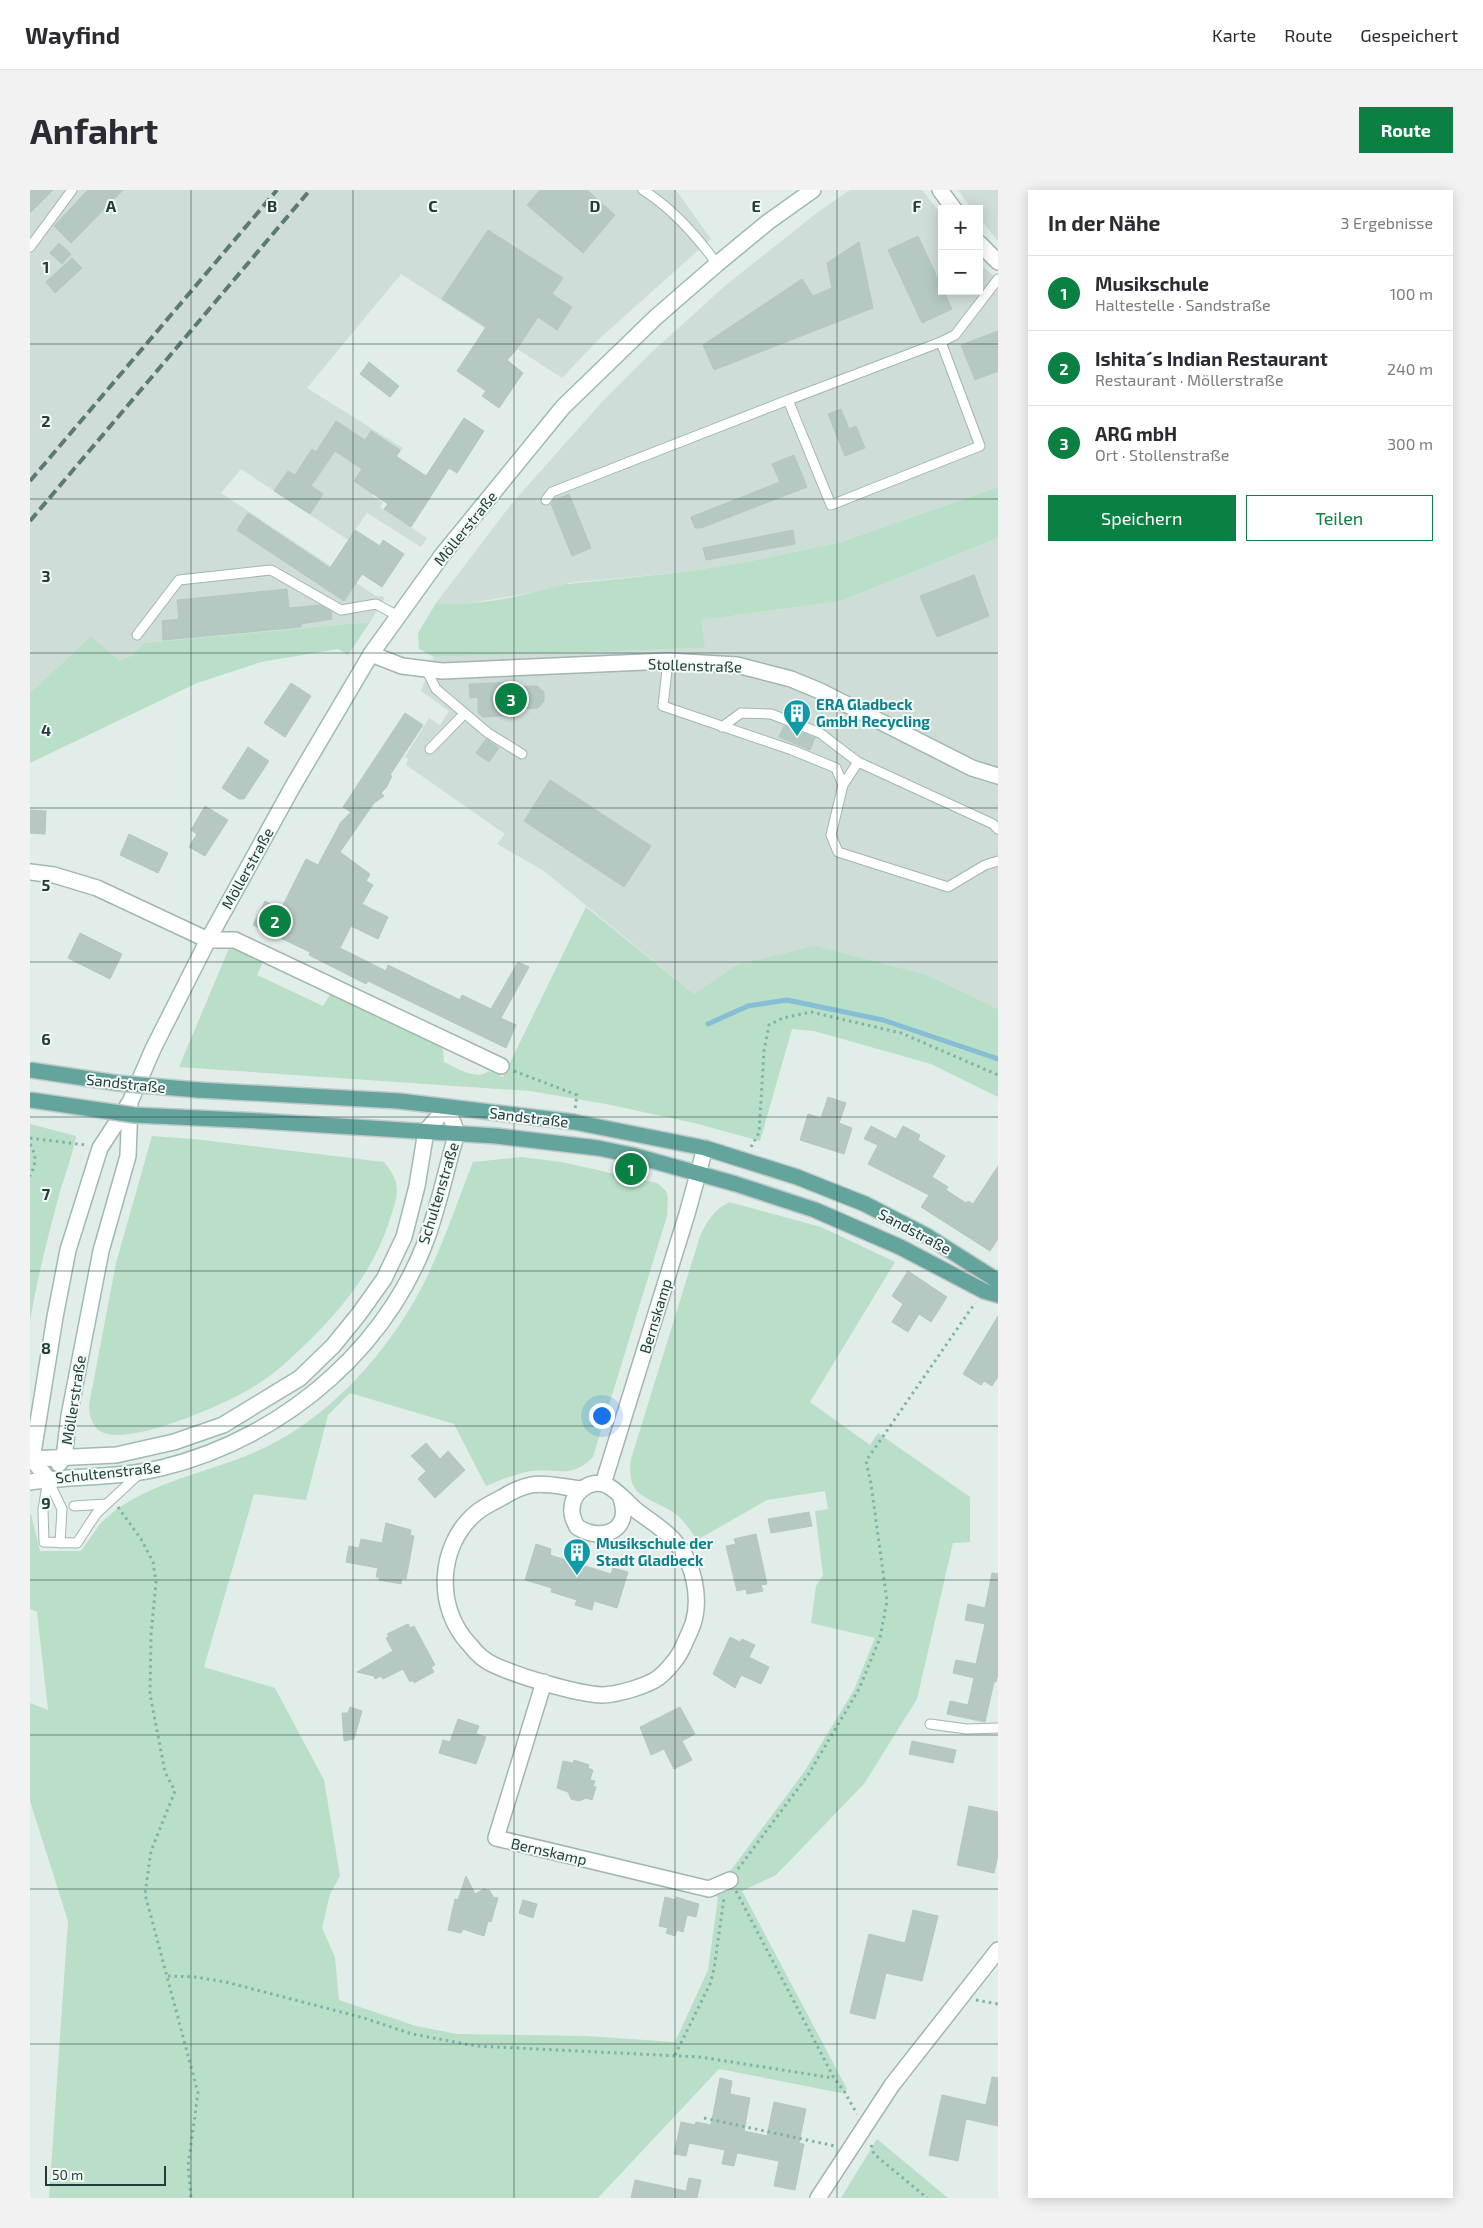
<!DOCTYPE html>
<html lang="de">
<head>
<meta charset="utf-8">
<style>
  body { margin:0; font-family:"Exo 2",sans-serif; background:#f2f2f3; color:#2b2b33 }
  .controls { position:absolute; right:15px; top:15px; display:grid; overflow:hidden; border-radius:0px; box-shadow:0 2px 12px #0003 }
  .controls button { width:45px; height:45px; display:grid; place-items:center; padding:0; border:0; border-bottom:1px solid #e1e1e2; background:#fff; color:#2b2b33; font:25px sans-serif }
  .scale { position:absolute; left:15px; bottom:12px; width:121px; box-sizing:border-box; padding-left:5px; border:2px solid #203e3a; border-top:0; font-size:14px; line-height:18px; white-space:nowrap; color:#203e3a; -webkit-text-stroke:4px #f2f9f6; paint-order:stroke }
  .you { position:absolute; left:571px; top:1225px; width:18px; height:18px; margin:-12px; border:4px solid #fff; border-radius:50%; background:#1a73e8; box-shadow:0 0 0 8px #1a73e833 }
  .badge { display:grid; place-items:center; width:32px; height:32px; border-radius:50%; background:#0b8043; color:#fff; font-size:16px; font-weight:700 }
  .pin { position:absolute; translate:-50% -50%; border:2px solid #fff; box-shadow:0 1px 5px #0006 }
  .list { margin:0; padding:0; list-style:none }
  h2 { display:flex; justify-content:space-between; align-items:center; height:65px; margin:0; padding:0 20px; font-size:21px }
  h2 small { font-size:16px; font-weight:400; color:#7c7c81 }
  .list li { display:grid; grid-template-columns:32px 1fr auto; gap:15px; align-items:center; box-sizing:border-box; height:75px; padding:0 20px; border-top:1px solid #e1e1e2 }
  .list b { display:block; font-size:19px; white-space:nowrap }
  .list p { margin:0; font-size:16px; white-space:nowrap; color:#7c7c81 }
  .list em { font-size:16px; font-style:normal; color:#7c7c81 }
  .actions { display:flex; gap:10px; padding:15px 20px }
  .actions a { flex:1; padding:11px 0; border:1px solid #0b8043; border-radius:0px; text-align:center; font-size:18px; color:#0b8043 }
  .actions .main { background:#0b8043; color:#fff }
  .map { position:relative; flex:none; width:968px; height:2008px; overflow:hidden; border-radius:0px }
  header { display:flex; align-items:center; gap:30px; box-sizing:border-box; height:70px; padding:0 25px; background:#fff; border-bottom:1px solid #e1e1e2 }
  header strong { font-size:24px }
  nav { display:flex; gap:28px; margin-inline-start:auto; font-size:18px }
  .intro { display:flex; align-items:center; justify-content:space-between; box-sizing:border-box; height:120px; padding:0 30px }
  h1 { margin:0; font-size:35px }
  .button { padding:12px 22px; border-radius:0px; background:#0b8043; color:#fff; font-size:18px; font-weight:700 }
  main { display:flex; gap:30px; padding:0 30px }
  aside { flex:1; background:#fff; border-radius:0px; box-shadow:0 2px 12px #0003 }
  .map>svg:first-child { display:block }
  .built { fill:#cfddd8 }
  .green { fill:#b9dfc8 }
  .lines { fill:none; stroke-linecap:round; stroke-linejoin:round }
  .stream { stroke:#86bfd5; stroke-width:5 }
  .building { fill:#b6c8c2; stroke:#b3c7c1 }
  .lane-casing { stroke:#a3b5b1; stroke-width:11 }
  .street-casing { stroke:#a3b5b1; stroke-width:18 }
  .secondary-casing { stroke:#9fb9b3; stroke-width:18 }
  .primary-casing { stroke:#c1c9c8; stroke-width:18 }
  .path { stroke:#80b2a8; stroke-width:3; stroke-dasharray:2.5 4; stroke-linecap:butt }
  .lane { stroke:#fff; stroke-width:9 }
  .street { stroke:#fff; stroke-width:15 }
  .secondary { stroke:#fff; stroke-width:15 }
  .primary { stroke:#63a59c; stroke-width:15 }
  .rail { stroke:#5b7a76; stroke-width:4; stroke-dasharray:10 5; stroke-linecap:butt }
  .primary-bridge-casing { stroke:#c1c9c8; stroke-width:18; stroke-linecap:butt }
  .primary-bridge { stroke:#63a59c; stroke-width:15 }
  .grid { fill:none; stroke:#203e3a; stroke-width:1; stroke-opacity:0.55 }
  .labels { text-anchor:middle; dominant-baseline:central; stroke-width:4; stroke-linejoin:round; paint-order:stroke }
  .street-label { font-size:15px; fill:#203e3a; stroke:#f2f9f6 }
  .culture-label { font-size:15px; font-weight:bold; fill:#0d838f; stroke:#f2f9f6; text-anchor:start }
  .grid-label { font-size:16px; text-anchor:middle; font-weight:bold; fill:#203e3a; stroke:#f2f9f6; stroke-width:4; stroke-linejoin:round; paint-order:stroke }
</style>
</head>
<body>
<header>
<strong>Wayfind</strong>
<nav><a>Karte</a><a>Route</a><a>Gespeichert</a></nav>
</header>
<div class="intro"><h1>Anfahrt</h1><a class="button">Route</a></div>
<main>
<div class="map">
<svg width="968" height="2008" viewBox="0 0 968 2008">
  <rect width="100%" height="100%" fill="#e1ede9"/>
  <path class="built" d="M0,0H646L681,49L570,148L532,188L371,84L277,198L373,258L342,306L353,312L350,317L397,348L391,357L337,323L318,350L211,279L191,303L346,406H352L355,408L340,432L114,453L101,466L89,470L61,446L0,503Z
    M820,0H892L912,25V101H949V74L968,89V297L811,352L721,371L655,382L537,393L511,401L424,416L406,413L483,312L572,212L623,161L696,95L788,22Z
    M928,0H968V51L949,28V19H942Z
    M968,348V819L900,786L706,775L664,804L514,681L467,654L475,644L376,575L378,569L375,567L399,528L410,535L419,521L391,501L404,467L674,458L670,430L811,411Z"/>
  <path class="green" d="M968,297V348L811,411L671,430L675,458L404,467L389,459L388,443L406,413C441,418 503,404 537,393L538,394L655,382L721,371L811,352Z
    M340,432L318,465L308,459L231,472L167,493L0,573V503L61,446L89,470L101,466L114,453Z
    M556,717L664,804L706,775L785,756L900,786L968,819V907L901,874L784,841L762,839L730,951L664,933L576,914L500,901L149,877L200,756L234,770L227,785L293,816L301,803L367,833L411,857L413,860L414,872C427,878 446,891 459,881L473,887Z
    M0,934L46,946C42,967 35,985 29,1005C18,1047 7,1088 0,1132Z
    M122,946L164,949L354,972C374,996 367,1007 358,1035C341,1086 303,1130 263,1166C253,1176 240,1186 228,1194C202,1212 104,1255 74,1243C63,1239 59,1227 59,1215L86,1073Z
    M492,967L531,972L627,993L636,1001L638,1007L637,1026L563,1267C541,1290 527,1277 501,1281C485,1284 470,1290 456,1296L424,1234L320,1203L298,1225L276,1310L224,1304L174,1477L245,1498L294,1590L310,1686L300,1704L292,1738L305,1767L309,1810L386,1836L427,1844L556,1846L645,1852L678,1780L688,1708L674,1692L701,1680L774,1582L824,1500L845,1448L781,1433L786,1396L793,1385L785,1321L798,1319L795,1301L737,1310L667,1350C661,1341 655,1332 647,1325C622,1306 595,1311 601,1269L670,1046C677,1031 684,1020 699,1012L791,1037L865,1072L780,1212L840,1255L848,1243L940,1307V1352L923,1353L887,1509L834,1594L746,1685L712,1701L817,1899L811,1903L689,1879L568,2008H19L38,1731L0,1611V1513L18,1520L7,1422L0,1419V1324H1L10,1361H51C58,1352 64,1342 71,1333C111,1291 187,1282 238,1256C298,1226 348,1172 382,1115C408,1071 424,1020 443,972Z
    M847,1949L918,2008H811Z"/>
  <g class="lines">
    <path class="stream" d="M678,834L718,816L757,810L853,830L968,869"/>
  </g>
  <path class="building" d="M0,0H23L0,23Z
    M58,0H93L41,53L24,36Z
    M510,0H557L585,25L553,63L497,15Z
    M458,40L533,88L522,104L542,117L527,140L508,127L487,159L477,170L493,183L469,218L452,206L456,201L427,181L456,137L412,109Z
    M888,46L922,119L892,133L858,60Z
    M829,52L843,118L684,180L673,155L772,89L783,106L802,98L797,73Z
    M29,53L41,64L32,74L20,63Z
    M42,68L52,78L25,103L16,92Z
    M968,141V181L945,190L931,155Z
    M339,172L369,196L360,207L330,184Z
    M811,219L819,239L826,236L835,258L815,266L798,224Z
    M434,228L454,241L427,283L419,278L381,337L354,319L358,314L324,291L332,279L305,261L281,296L293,304L280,324L244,301L258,281L265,285L282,259L286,262L306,231L335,250L341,241L370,260L366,266L396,286Z
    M764,265L777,297L671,338H665L661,327L750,292L742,274Z
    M539,304L561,358L542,366L521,314L524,310Z
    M218,323L300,378L325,340L350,356L353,350L374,364L352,397L332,384L314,411L207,340Z
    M763,340L765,354L676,370L673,358Z
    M944,385L959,426L907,447L890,406Z
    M257,399L259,418L290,415L301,421L302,429L271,434V437L133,450L132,431L149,429L147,410Z
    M484,492V497L507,496L514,502V511L508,518L485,519L486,525L453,527L448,523V507L440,508L439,494Z
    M261,493L281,506L255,547L234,533Z
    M375,523L393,535L360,585L362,586L356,598L351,603L354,606L344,613L310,662L340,684L336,691L343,695L332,714L358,727L348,749L321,736L310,758L356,781L358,775L430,810L432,805L461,819L488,772L499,777L471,828L486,835L476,858L338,791L336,794L279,765L280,762L223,735L235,711L251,719L276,669L288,675L311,632L321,622L313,617Z
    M754,536L785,548L780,560L749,547Z
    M456,549L469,558L459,572L446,563Z
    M218,557L239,571L214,609H209L192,598Z
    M520,590L621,656L594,697L494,631Z
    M175,616L198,630L175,666L159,657L167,644L161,640Z
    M0,620L16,621L15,644L0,643Z
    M99,644L138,663L128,683L90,665Z
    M50,743L92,764L80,789L38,768Z
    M798,907L816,913L809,933L822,938L814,964L770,950L778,924L791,928Z
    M841,936L866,949L873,936L890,945L888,950L915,966L902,987L918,997L916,1000L936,1013L938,1011L943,1014L968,976V1049L960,1061L891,1017L899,1005L838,974L848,955L834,949Z
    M878,1081L917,1107L901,1132L889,1124L878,1142L862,1132L873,1114L862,1106Z
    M968,1126V1187L962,1196L954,1191L951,1195L933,1184Z
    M396,1253L410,1269L418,1261L435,1280L405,1308L388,1289L396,1281L381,1266Z
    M779,1322L782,1336L741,1343L738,1329Z
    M356,1333L381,1340L380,1345L384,1346L376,1389L372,1388L371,1394L349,1390V1387H346L348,1378L316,1372L319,1356L329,1358L331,1349L352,1353Z
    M726,1344L737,1394L731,1395L733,1401L717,1404L716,1399L707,1401L696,1356L706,1354L704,1349Z
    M506,1354L521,1359L520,1365L581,1384L583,1378L598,1382L587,1418L564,1411L562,1420L545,1415L547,1410L521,1402L522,1398L495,1390Z
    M962,1383L968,1384V1484L966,1492H964L955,1532L917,1524L920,1511L938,1515L944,1488L923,1483L926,1470L946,1474L955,1434L935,1430L938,1414L955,1418Z
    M378,1434L380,1438L384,1436L405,1475L401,1477L404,1482L384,1493L383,1490L380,1492L373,1479L353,1489L351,1486L345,1489L344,1486L327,1482L363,1461L356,1448L359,1447L357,1444Z
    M700,1447L710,1452L712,1449L725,1455L719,1467L739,1477L731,1494L711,1485L705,1498L683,1484Z
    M320,1517L332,1521L324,1549L314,1551L312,1523H318Z
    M650,1517L665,1544L652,1551L662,1570L644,1579L634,1559L621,1565L610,1537Z
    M428,1529L449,1536L446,1544L456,1547L446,1574L409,1563L413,1550L420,1552Z
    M882,1551L926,1560L923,1573L879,1564Z
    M544,1570L559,1575L558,1578L563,1580L560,1590L565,1591L563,1596L566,1597L562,1610L556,1608L549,1611L541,1609L538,1602L527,1598L533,1571L543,1573Z
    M939,1616L968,1622V1665L964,1683L927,1675Z
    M436,1686L445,1704L454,1699L460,1701L463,1707L468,1708L461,1732L458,1731L454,1746L433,1739L431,1743L418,1740L425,1709L428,1710Z
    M635,1707L646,1710V1707L669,1714L666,1727L657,1725L653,1742L647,1740L645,1746L636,1743L638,1738L629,1736Z
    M493,1710L507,1714L503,1728L489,1723Z
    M883,1720L908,1726L892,1791L856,1783L845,1829L820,1823L839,1744L875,1753Z
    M962,1887L968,1888V1936L936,1929L928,1971L899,1965L912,1905L956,1915Z
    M690,1888L702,1891L700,1904L720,1908L714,1941L737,1946L744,1912L776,1919L769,1953L774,1954L765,2000L744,1996L749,1971L707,1963L704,1976L692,1974L695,1960L659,1953L656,1966L644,1964L651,1932L665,1935L666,1932L681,1935Z
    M659,1988L671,1990L667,2008H601L605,1990L656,2001Z"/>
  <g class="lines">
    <g class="lane-casing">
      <path id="lane" d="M613,0C643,19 666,45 687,74
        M0,57L42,0
        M911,152L950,256L801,315L758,210L911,152L925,145L968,89
        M516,310L522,302L758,210
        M107,445L149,390L241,380L311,420L346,414L368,426
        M638,471L633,516L762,560L806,578L813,595
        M396,479L406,499L458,543L492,564
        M692,537L711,523L741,524L790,543L828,572L963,634L968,639
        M400,559L434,524
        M828,572L813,595L801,645L808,662L918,697L955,675L968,671
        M18,1289L13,1320L14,1352L47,1353L66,1324L109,1284
        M18,1290L32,1319L30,1353
        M44,1316L76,1314
        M900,1534L937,1539L968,1538"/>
    </g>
    <g class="street-casing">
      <path id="street" d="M910,0L924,19
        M949,53L968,72
        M341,464L372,476L412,481L638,471L707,475L761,489L790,501L942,578L968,586
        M0,682L24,685L67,698L178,750H205L471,876
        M573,1294L657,1024L675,958
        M552,1299C536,1298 516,1292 501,1295C491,1297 481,1302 473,1307C464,1312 454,1316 446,1323C407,1356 405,1419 440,1455C446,1463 455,1471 464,1475C488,1486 546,1504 572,1505C586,1505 617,1496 628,1488C636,1482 648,1468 652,1459C656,1450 660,1442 663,1434C671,1408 664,1373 646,1353C636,1340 620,1331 607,1321C598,1313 585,1298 574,1294C559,1290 542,1303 542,1319C541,1325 544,1331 547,1337C573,1353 602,1340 591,1308
        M514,1492L466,1648L679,1699L700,1690
        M788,2008L862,1895L968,1760"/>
    </g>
    <g class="secondary-casing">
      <path id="secondary" d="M0,1269L86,1265L144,1252L193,1235L270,1188L303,1156L329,1124L354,1089L374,1047L387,996L396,941L416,918C419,925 425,934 426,942C427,947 423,955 422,960C416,982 411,1004 404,1026C369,1151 256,1248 131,1278C89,1288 43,1286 0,1292
        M29,1274L34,1267L39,1226L71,1061L98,966L100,913
        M18,1289L2,1269L25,1127L38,1060L70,958L100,912L123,859L178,750L263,596L341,464L413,364L533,217L626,127L687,74L738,32L783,0"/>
    </g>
    <g class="primary-casing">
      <path id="primary" d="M168,900L369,911L544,932L675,958L767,987L835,1014L897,1046L968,1091
        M229,931L466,946L568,958L602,965L706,994L785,1020L870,1057L954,1101L968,1105"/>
    </g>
    <path class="path" d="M484,881L547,905L545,919
      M0,948L55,955
      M0,954C7,966 6,974 0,986
      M721,957L729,943L734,861L739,835L753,828L781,822L871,843L968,885
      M88,1317L111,1349L123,1372L126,1392L121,1445L120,1504L135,1582L145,1601L121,1661L115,1704L168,1903L158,1976L161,2008
      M708,1679L778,1585L829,1499L850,1448L857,1411L841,1294L836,1271L945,1113
      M706,1701L804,1888L814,1901L827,1924
      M138,1786L165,1787L196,1792L334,1828L382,1844L446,1856L670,1867L803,1888
      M946,1810L968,1814
      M645,1865L680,1794L684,1779L694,1708
      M674,1928L805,1956
      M841,1955L844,1964L897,2008"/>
    <use href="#lane" class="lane"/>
    <use href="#street" class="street"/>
    <use href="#secondary" class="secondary"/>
    <use href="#primary" class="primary"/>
    <path class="rail" d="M0,291L247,0
      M0,331L280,0"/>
    <g class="primary-bridge-casing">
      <path id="primary-bridge" d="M0,880L87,893L168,900
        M0,910L104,925L229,931"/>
    </g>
    <use href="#primary-bridge" class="primary-bridge"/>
  </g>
  <path class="grid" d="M161,0V2008M323,0V2008M484,0V2008M645,0V2008M807,0V2008M0,154H968M0,309H968M0,463H968M0,618H968M0,772H968M0,927H968M0,1081H968M0,1236H968M0,1390H968M0,1545H968M0,1699H968M0,1854H968"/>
  <defs>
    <g id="building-pin" transform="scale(1.4375)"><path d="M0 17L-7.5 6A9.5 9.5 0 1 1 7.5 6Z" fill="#0f9aa8" stroke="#f2f9f6"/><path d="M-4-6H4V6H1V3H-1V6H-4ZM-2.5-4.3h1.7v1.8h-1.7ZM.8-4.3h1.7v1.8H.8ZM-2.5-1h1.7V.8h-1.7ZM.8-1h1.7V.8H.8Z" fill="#fff"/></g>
  </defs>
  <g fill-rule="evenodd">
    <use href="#building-pin" x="767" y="523"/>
    <use href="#building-pin" x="547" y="1362"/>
  </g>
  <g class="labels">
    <g class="street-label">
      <text transform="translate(435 338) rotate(-51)">Möllerstraße</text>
      <text transform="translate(665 475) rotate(2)">Stollenstraße</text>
      <text transform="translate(217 678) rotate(-61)">Möllerstraße</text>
      <text transform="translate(96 893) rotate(6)">Sandstraße</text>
      <text transform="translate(499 927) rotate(7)">Sandstraße</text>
      <text transform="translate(408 1003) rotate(-73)">Schultenstraße</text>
      <text transform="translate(885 1041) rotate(28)">Sandstraße</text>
      <text transform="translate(625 1126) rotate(-73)">Bernskamp</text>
      <text transform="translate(43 1210) rotate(-81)">Möllerstraße</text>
      <text transform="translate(78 1282) rotate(-6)">Schultenstraße</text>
      <text transform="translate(519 1661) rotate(13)">Bernskamp</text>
    </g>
    <g class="culture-label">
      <text x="786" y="514">ERA Gladbeck<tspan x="786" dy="17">GmbH Recycling</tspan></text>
      <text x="566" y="1353">Musikschule der<tspan x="566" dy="17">Stadt Gladbeck</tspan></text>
    </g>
  </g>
  <g class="grid-label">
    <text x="81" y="22">A</text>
    <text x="242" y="22">B</text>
    <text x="403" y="22">C</text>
    <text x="565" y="22">D</text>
    <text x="726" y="22">E</text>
    <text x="887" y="22">F</text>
    <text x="16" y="83">1</text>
    <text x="16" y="237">2</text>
    <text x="16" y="392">3</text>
    <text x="16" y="546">4</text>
    <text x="16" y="701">5</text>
    <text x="16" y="855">6</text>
    <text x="16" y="1010">7</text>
    <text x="16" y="1164">8</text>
    <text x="16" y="1319">9</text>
  </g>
</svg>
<div class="controls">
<button>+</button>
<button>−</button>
</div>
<div class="scale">50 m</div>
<div class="you"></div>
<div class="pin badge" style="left:601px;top:979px">1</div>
<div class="pin badge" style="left:245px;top:731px">2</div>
<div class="pin badge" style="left:481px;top:509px">3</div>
</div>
<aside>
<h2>In der Nähe<small>3 Ergebnisse</small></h2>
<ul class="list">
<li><span class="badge">1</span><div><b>Musikschule</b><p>Haltestelle · Sandstraße</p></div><em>100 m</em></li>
<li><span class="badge">2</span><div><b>Ishita´s Indian Restaurant</b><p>Restaurant · Möllerstraße</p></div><em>240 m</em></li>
<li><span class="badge">3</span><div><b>ARG mbH</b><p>Ort · Stollenstraße</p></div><em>300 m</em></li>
</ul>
<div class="actions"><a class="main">Speichern</a><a>Teilen</a></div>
</aside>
</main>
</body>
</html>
